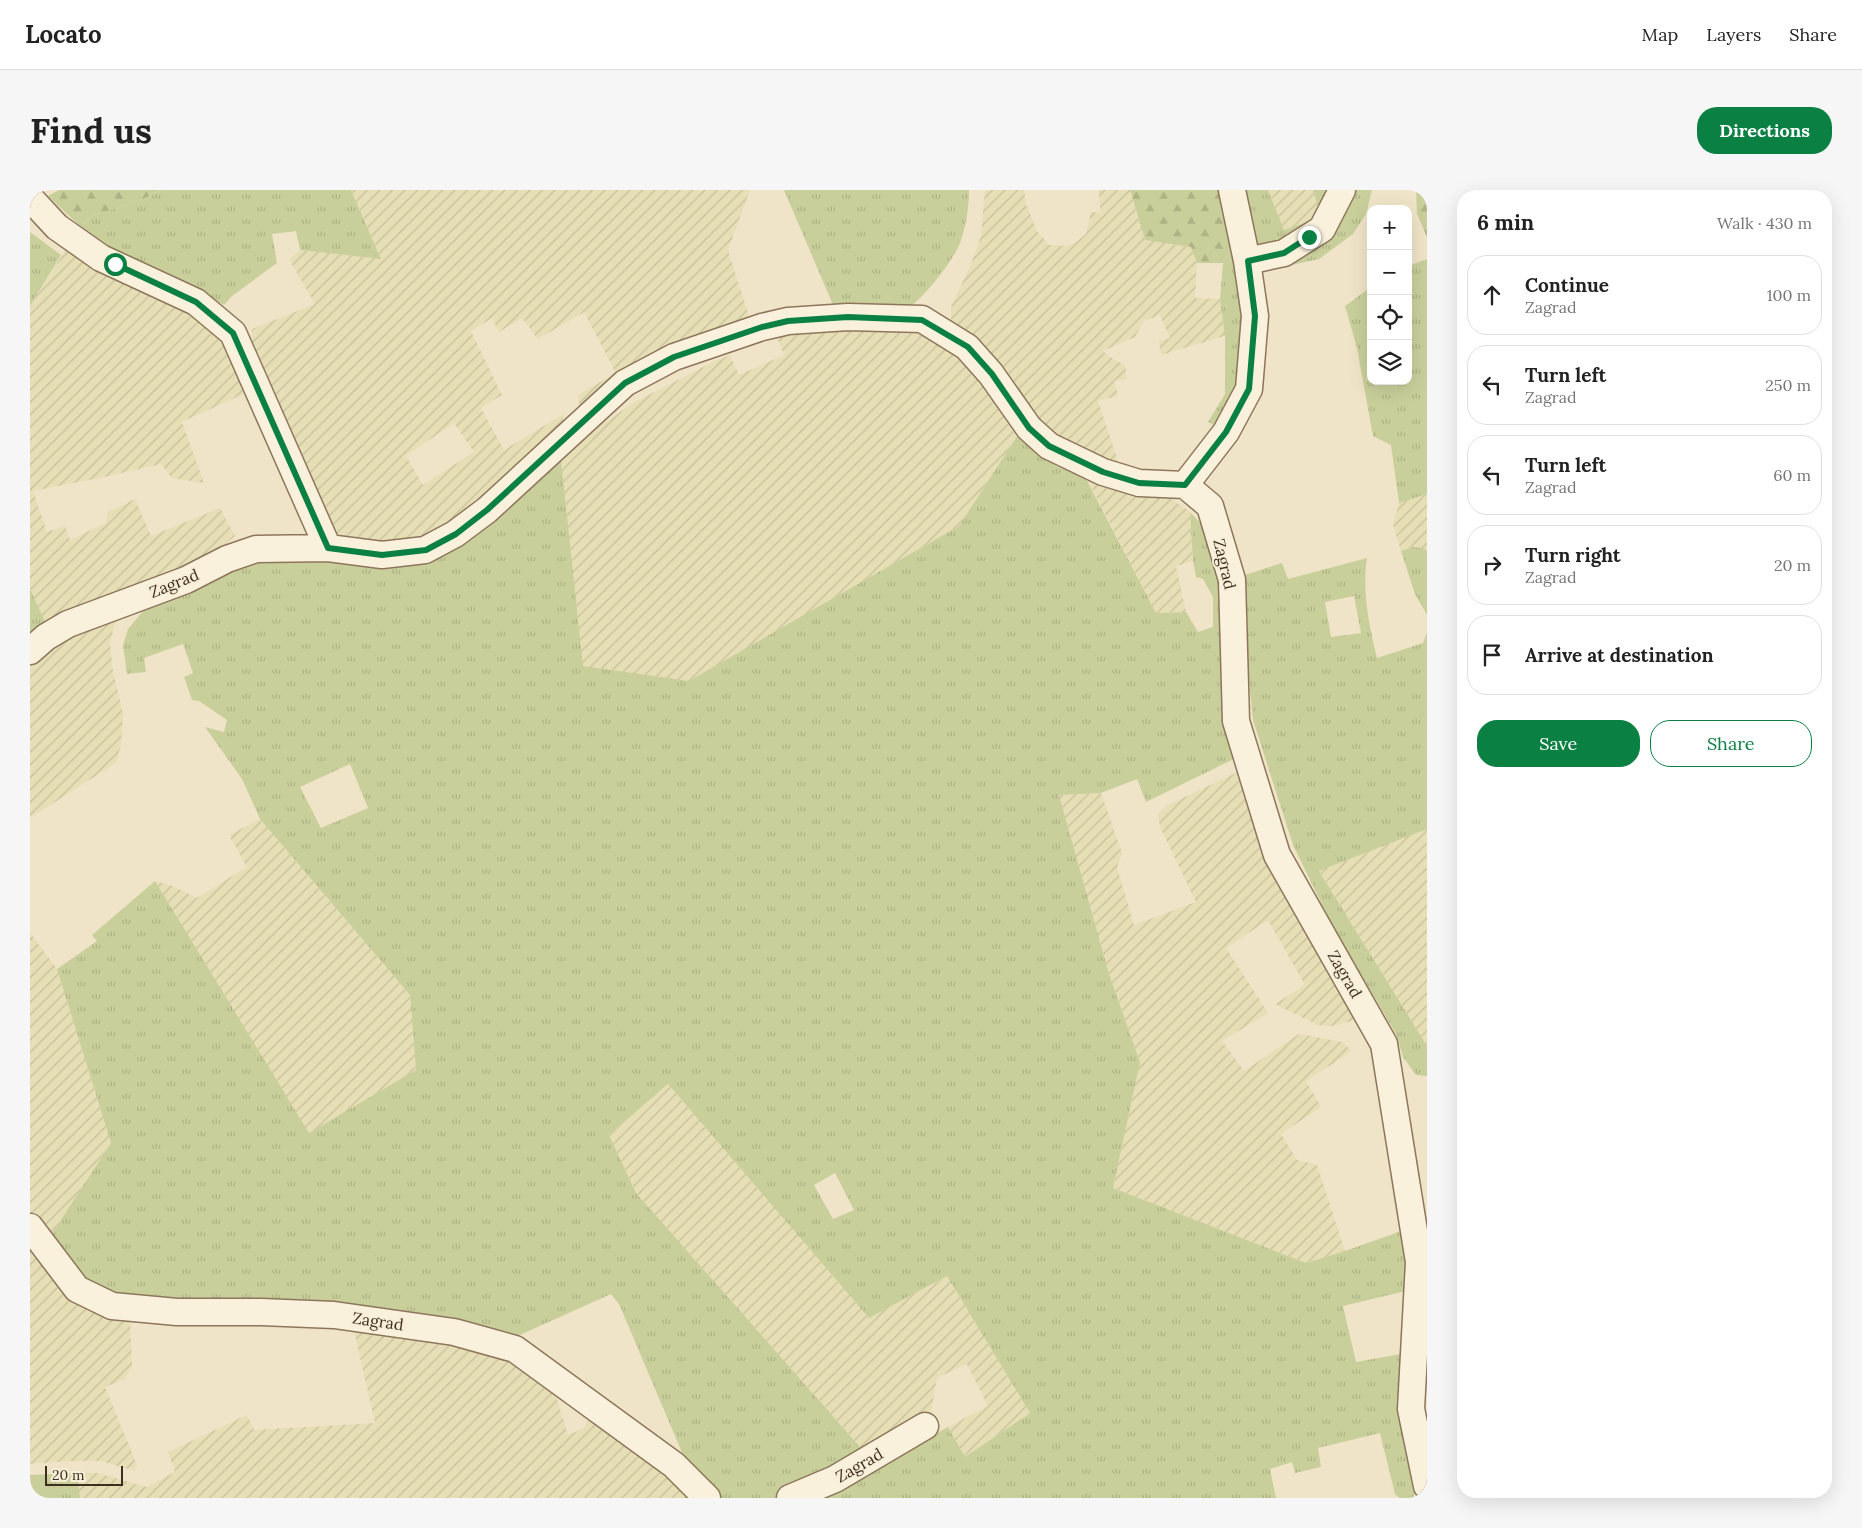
<!DOCTYPE html>
<html lang="en">
<head>
<meta charset="utf-8">
<style>
  body { margin:0; font-family:Lora,serif; background:#f6f6f6; color:#222 }
  .controls { position:absolute; right:15px; top:15px; display:grid; overflow:hidden; border-radius:10px; box-shadow:0 5px 20px #0002 }
  .controls button { width:45px; height:45px; display:grid; place-items:center; padding:0; border:0; border-bottom:1px solid #e0e0e0; background:#fff; color:#222; font:25px sans-serif }
  .scale { position:absolute; left:15px; bottom:12px; width:78px; box-sizing:border-box; padding-left:5px; border:2px solid #3d2e20; border-top:0; font-size:14px; line-height:18px; white-space:nowrap; color:#3d2e20; -webkit-text-stroke:4px #f7eed8; paint-order:stroke }
  .stop { position:absolute; width:15px; height:15px; margin:-11px; border:4px solid #0b8043; border-radius:50%; background:#fff }
  .stop.end { background:#0b8043; border-color:#fff; box-shadow:0 1px 5px #0008 }
  .list { margin:0; padding:0; list-style:none }
  h2 { display:flex; justify-content:space-between; align-items:center; height:65px; margin:0; padding:0 20px; font-size:21px }
  h2 small { font-size:16px; font-weight:400; color:#767676 }
  .list li { display:grid; grid-template-columns:32px 1fr auto; gap:15px; align-items:center; box-sizing:border-box; height:80px; margin:0 10px 10px; padding:0 10px; border:1px solid #e0e0e0; border-radius:20px }
  .list b { display:block; font-size:19px; white-space:nowrap }
  .list p { margin:0; font-size:16px; white-space:nowrap; color:#767676 }
  .list em { font-size:16px; font-style:normal; color:#767676 }
  .actions { display:flex; gap:10px; padding:15px 20px }
  .actions a { flex:1; padding:11px 0; border:1px solid #0b8043; border-radius:20px; text-align:center; font-size:18px; color:#0b8043 }
  .actions .main { background:#0b8043; color:#fff }
  .icon { flex:none; width:28px; height:28px; fill:none; stroke:currentColor; stroke-width:2; stroke-linecap:round; stroke-linejoin:round }
  .map { position:relative; flex:none; width:1397px; height:1308px; overflow:hidden; border-radius:20px }
  header { display:flex; align-items:center; gap:30px; box-sizing:border-box; height:70px; padding:0 25px; background:#fff; border-bottom:1px solid #e0e0e0 }
  header strong { font-size:24px }
  nav { display:flex; gap:28px; margin-inline-start:auto; font-size:18px }
  .intro { display:flex; align-items:center; justify-content:space-between; box-sizing:border-box; height:120px; padding:0 30px }
  h1 { margin:0; font-size:35px }
  .button { padding:12px 22px; border-radius:20px; background:#0b8043; color:#fff; font-size:18px; font-weight:700 }
  main { display:flex; gap:30px; padding:0 30px }
  aside { flex:1; background:#fff; border-radius:20px; box-shadow:0 5px 20px #0002 }
  .map>svg:first-child { display:block }
  .farmland { fill:url(#farmland-furrows); fill-rule:evenodd }
  .grass { fill:url(#grass-tufts); fill-rule:evenodd }
  .forest { fill:url(#forest-firs) }
  .lines { fill:none; stroke-linecap:round; stroke-linejoin:round }
  .minor-casing { stroke:#8d765c; stroke-width:29 }
  .minor { stroke:#faf1dc; stroke-width:26 }
  .route { stroke:#0b8043; stroke-width:6 }
  .labels { text-anchor:middle; dominant-baseline:central; stroke-width:4; stroke-linejoin:round; paint-order:stroke }
  .street-label { font-size:16px; fill:#3d2e20; stroke:#f7eed8 }
</style>
</head>
<body>
<header>
<strong>Locato</strong>
<nav><a>Map</a><a>Layers</a><a>Share</a></nav>
</header>
<div class="intro"><h1>Find us</h1><a class="button">Directions</a></div>
<main>
<div class="map">
<svg width="1397" height="1308" viewBox="0 0 1397 1308">
  <defs>
    <pattern id="farmland-furrows" width="10" height="10" patternUnits="userSpaceOnUse" patternTransform="scale(1.25)"><rect width="10" height="10" fill="#e6deb5"/><path d="M-1 1l2-2M0 10L10 0M9 11l2-2" fill="none" stroke="#c6bf9b"/></pattern>
    <pattern id="grass-tufts" width="24" height="20" patternUnits="userSpaceOnUse" patternTransform="scale(1.25)"><rect width="24" height="20" fill="#c9cf9b"/><path d="M3 7l-1-3M5 7V3M7 7l1-3M15 17l-1-3M17 17v-4M19 17l1-3" fill="none" stroke="#aeb285"/></pattern>
    <pattern id="forest-firs" width="22" height="20" patternUnits="userSpaceOnUse" patternTransform="scale(1.25)"><rect width="22" height="20" fill="#c9cf9b"/><path d="M5 1l3.5 6h-7zM16 11l3.5 6h-7z" fill="#aeb285"/></pattern>
  </defs>
  <rect width="100%" height="100%" fill="#f0e4c8"/>
  <path class="farmland" d="M321,0H720L698,60L721,133L551,231L548,205L586,183L554,122L508,149L492,128L469,142L462,128L441,141L472,205L451,218L474,260L534,224L530,250L450,327L378,358L311,348L294,329L223,169L222,139L285,114L259,69L270,60L351,69ZM424,233L444,262L393,295L376,266Z
    M955,0H994L996,14L1007,41L1019,55L1036,56L1046,52L1056,44L1061,22L1071,23L1068,0H1100L1115,50L1161,57L1167,73L1165,108L1190,109L1195,146L1131,165L1129,151L1140,148L1130,125L1114,131L1105,147L1073,161L1078,166L1095,175L1097,189L1084,191L1088,206L1068,211L1088,271L1079,278L1031,262L921,133V117L941,74L951,46Z
    M1238,0H1283L1291,27L1254,40Z
    M41,51L150,110L200,155L218,202L152,232L174,293L142,288L131,274L74,287L3,301L17,342L35,336L40,350L76,333L78,322L105,309L121,346L190,318L205,346L170,374L17,436L0,399V116Z
    M791,136L882,140L911,149L934,163L991,240L929,336L659,492L552,476L531,270L560,243L603,213L683,172L700,165L709,185L754,165L746,145Z
    M1056,287L1139,307L1160,322L1163,371L1146,376L1156,422L1126,423Z
    M1397,304V361L1393,358L1383,357L1371,361L1363,335L1369,313Z
    M96,419L84,435L80,454L83,482L93,523L91,555L86,573L0,628V470L24,448Z
    M1212,580L1331,819L1322,831L1302,836L1288,835L1245,814L1275,795L1238,730L1196,758L1238,823L1192,851L1214,881L1269,844L1312,852L1322,861L1276,891L1291,917L1251,944L1267,970L1287,975L1315,1061L1276,1073L1083,998L1110,872L1079,784L1029,605L1071,603L1092,663L1087,677L1104,735L1166,712L1130,637L1128,624L1138,615Z
    M230,629L380,805L386,881L279,944L125,691L143,696L167,708L217,677L199,645Z
    M1397,639V856L1289,681Z
    M0,743L27,779L81,953L19,1048L0,1030Z
    M638,894L839,1128L917,1086L1000,1223L935,1267L918,1237L958,1216L937,1174L907,1188L901,1222L881,1240L838,1266L606,1003L579,945Z
    M0,1049L100,1125L102,1176L95,1189L75,1197L107,1275L105,1281L71,1271H39L0,1274Z
    M322,1132L464,1156L522,1193L538,1245L554,1238L561,1224L671,1308H50L47,1283H67L117,1297L145,1282L138,1262L217,1225L224,1240L345,1233Z"/>
  <path class="grass" d="M131,0H321L351,69L270,60L266,41L242,44L247,73L202,106L194,115L141,87L88,65L51,37L61,26L109,11Z
    M754,0H939C939,17 936,37 930,53C923,71 892,111 875,120C868,123 818,122 806,122Z
    M1214,0H1238L1254,40L1291,27L1283,0H1342L1336,24L1323,44L1289,69L1239,80L1228,72Z
    M0,42L31,65L0,116Z
    M1210,48L1213,183L1191,239L1178,232L1195,204V146L1190,109L1193,73Z
    M1397,69V304L1369,313L1361,255L1343,246L1327,158L1315,116L1341,97V191H1378V76Z
    M991,240L1008,261L1026,276L1055,287L1126,423L1156,422L1168,442L1183,437V407L1173,389L1166,387L1163,371L1160,322L1177,340L1187,359L1210,566L1116,612L1107,589L1071,603L1029,605L1079,784L1110,872L1083,998L1276,1073L1315,1061L1377,1039L1380,1100L1313,1116L1326,1172L1382,1162L1390,1288L1383,1308H1369L1365,1304L1350,1243L1288,1258L1291,1277L1265,1283L1262,1272L1240,1279L1246,1308H775L837,1281L918,1237L935,1267L1000,1223L917,1086L839,1128L638,894L579,945L606,1003L838,1266L746,1308H688L659,1279L589,1114L581,1104L483,1148L117,1115L57,1098L19,1048L81,953L27,779L67,751L62,745L125,691L279,943L386,880L380,805L230,629L212,589L175,537L194,542L197,530L169,511L162,510L154,487L163,483L153,454L114,468L116,482L97,484L93,455L98,439L119,414L206,372L423,359L471,327L531,270L553,476L659,491L929,336ZM320,574L338,618L291,638L270,597ZM805,983L824,1020L803,1029L784,995Z
    M1383,357L1393,358L1397,361V425L1385,404L1371,361Z
    M1337,368C1332,402 1339,435 1347,468L1393,453L1397,442V639L1289,681L1397,856V886L1386,885L1373,867L1366,844L1302,735L1263,655L1223,530L1208,387L1252,373L1258,389ZM1324,406L1331,443L1301,447L1295,412Z
    M0,399L17,436L0,454Z
    M47,1283L50,1308H1L0,1285Z"/>
  <path class="forest" d="M29,0H131L109,11L61,26L51,37L18,6Z
    M1100,0H1200L1210,48L1193,73H1167L1161,57L1115,50Z
    M1386,0H1397V47L1387,24Z"/>
  <g class="lines">
    <g class="minor-casing">
      <path id="minor" d="M1202,0L1217,71L1225,126L1219,199L1196,242L1155,295L1180,316L1202,390L1206,531L1247,665L1354,854L1389,1072L1381,1219L1397,1296
        M0,8L27,37L71,68L166,112L203,143L298,358
        M1217,71L1254,63L1292,39L1312,0
        M0,461L16,447L38,434L156,390L197,369L226,359L298,358L352,365L395,360L425,344L457,320L595,193L644,167L732,137L758,131L818,127L892,129L937,157L961,184L999,238L1019,256L1073,282L1109,293L1155,295
        M0,1037L47,1099L82,1116L147,1122H231L304,1125L424,1142L485,1159L644,1275L677,1308
        M760,1308L805,1289L895,1236"/>
    </g>
    <use href="#minor" class="minor"/>
  </g>
  <g class="lines">
    <path class="route" d="M85,74L166,112L203,143L298,358L352,365L396,360L426,344L457,320L595,193L644,167L732,137L758,131L818,127L892,130L938,157L962,184L999,238L1019,256L1073,282L1109,293L1155,295L1196,242L1219,199L1225,126L1218,71L1254,63L1279,47"/>
  </g>
  <g class="labels">
    <g class="street-label">
      <text transform="translate(1195 374) rotate(77)">Zagrad</text>
      <text transform="translate(144 393) rotate(-22)">Zagrad</text>
      <text transform="translate(1315 784) rotate(60)">Zagrad</text>
      <text transform="translate(348 1131) rotate(8)">Zagrad</text>
      <text transform="translate(829 1275) rotate(-30)">Zagrad</text>
    </g>
  </g>
</svg>
<div class="controls">
<button>+</button>
<button>−</button>
<button><svg class="icon" aria-label="locate" viewBox="0 0 24 24"><circle cx="12" cy="12" r="6"/><path d="M12 2v4M12 18v4M2 12h4M18 12h4"/></svg></button>
<button><svg class="icon" aria-label="layers" viewBox="0 0 24 24"><path d="M12 4l9 5-9 5-9-5zM3 14l9 5 9-5"/></svg></button>
</div>
<div class="scale">20 m</div>
<div class="stop" style="left:85px;top:74px"></div>
<div class="stop end" style="left:1279px;top:47px"></div>
</div>
<aside>
<h2>6 min<small>Walk · 430 m</small></h2>
<ul class="list">
<li><svg class="icon" aria-label="ahead" viewBox="0 0 24 24"><path d="M12 20V5M6 11l6-6 6 6"/></svg><div><b>Continue</b><p>Zagrad</p></div><em>100 m</em></li>
<li><svg class="icon" aria-label="left" viewBox="0 0 24 24"><path d="M17 20v-9H6M10 6l-5 5 5 5"/></svg><div><b>Turn left</b><p>Zagrad</p></div><em>250 m</em></li>
<li><svg class="icon" aria-label="left" viewBox="0 0 24 24"><path d="M17 20v-9H6M10 6l-5 5 5 5"/></svg><div><b>Turn left</b><p>Zagrad</p></div><em>60 m</em></li>
<li><svg class="icon" aria-label="right" viewBox="0 0 24 24"><path d="M7 20v-9h11M14 6l5 5-5 5"/></svg><div><b>Turn right</b><p>Zagrad</p></div><em>20 m</em></li>
<li><svg class="icon" aria-label="arrive" viewBox="0 0 24 24"><path d="M6 21V4h12l-3 4 3 4H6"/></svg><div><b>Arrive at destination</b></div></li>
</ul>
<div class="actions"><a class="main">Save</a><a>Share</a></div>
</aside>
</main>
</body>
</html>
